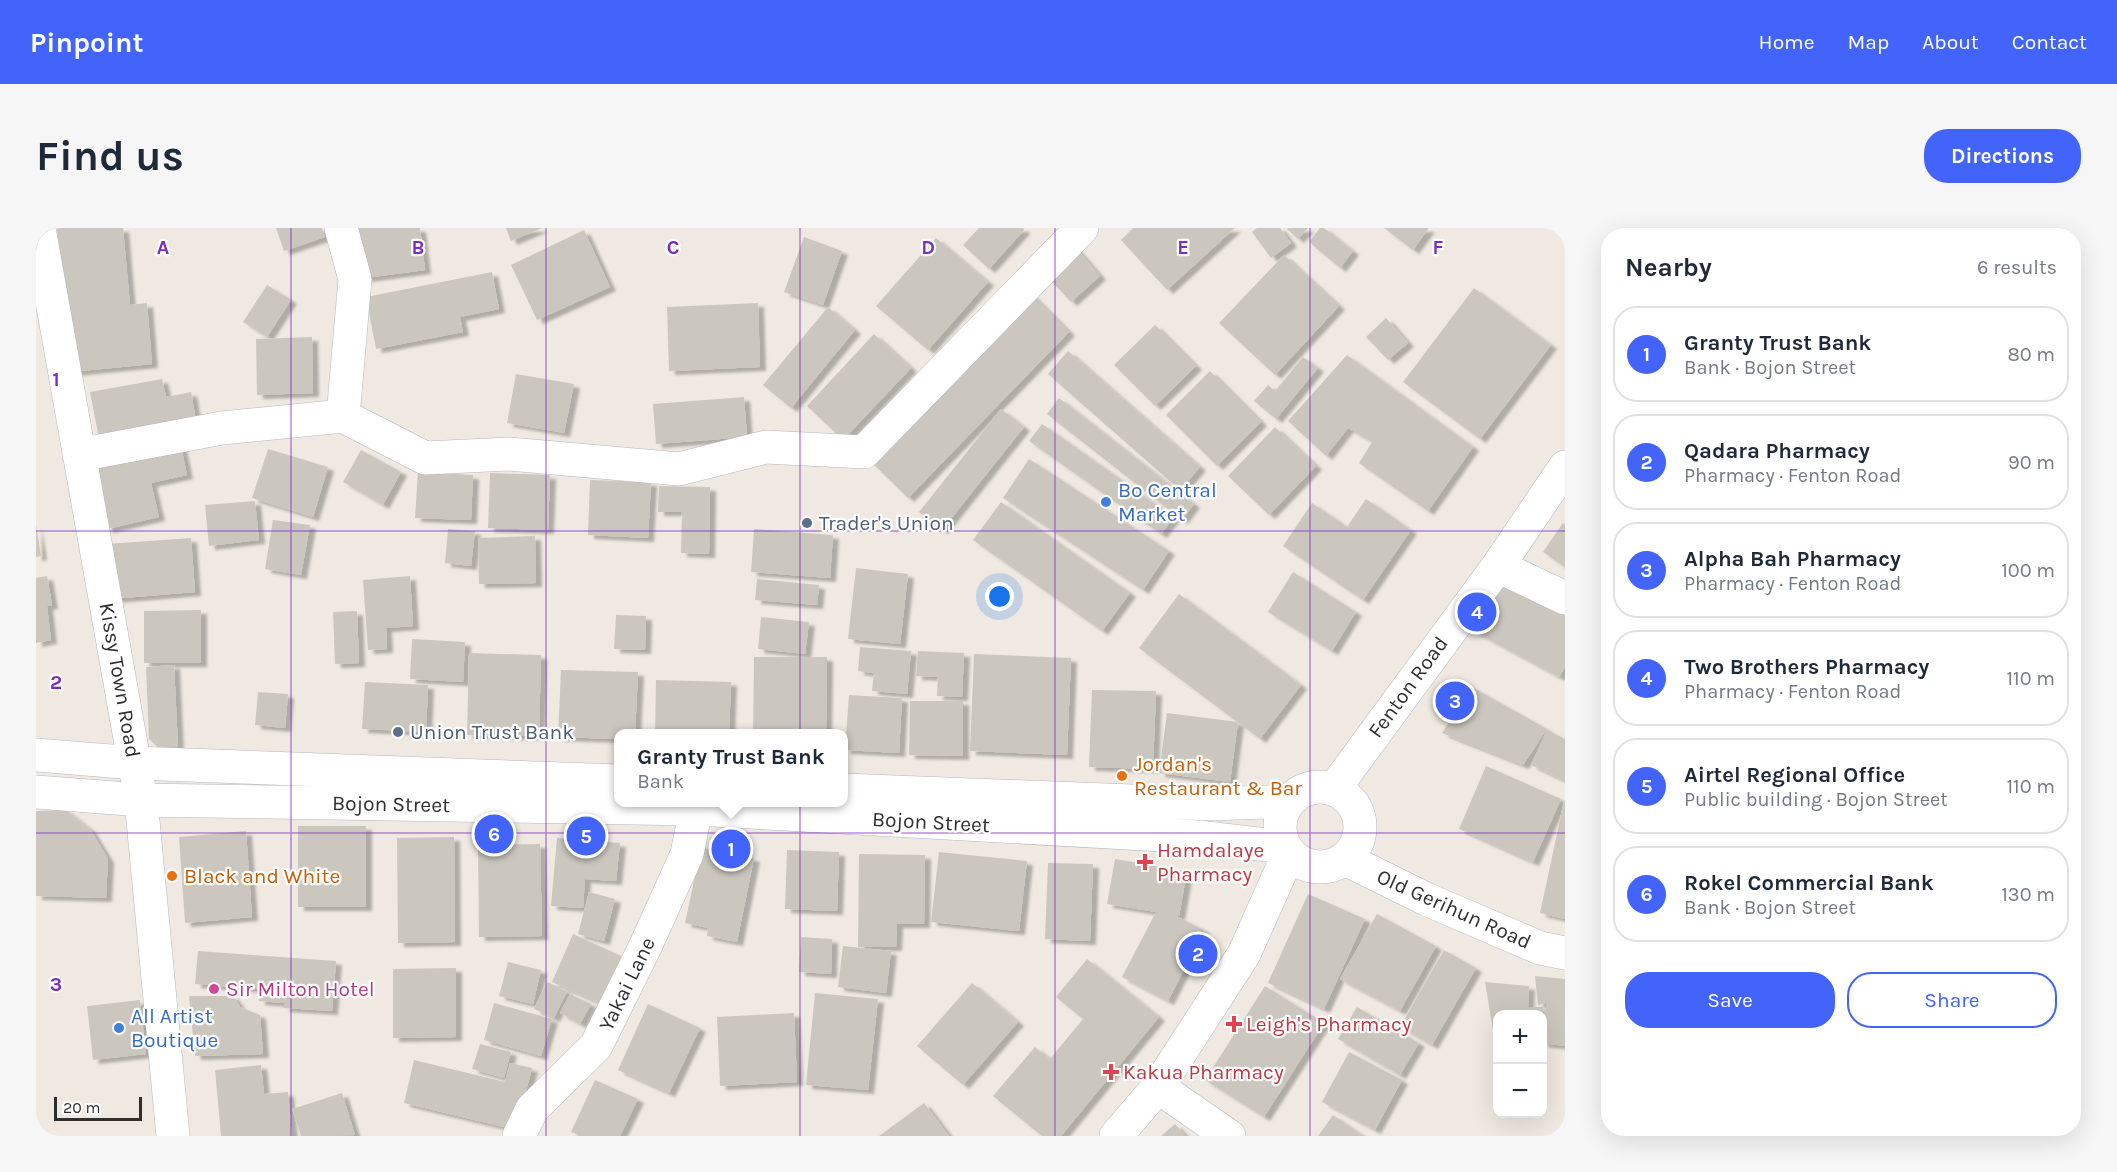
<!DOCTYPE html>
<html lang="en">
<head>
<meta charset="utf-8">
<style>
  body { margin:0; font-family:Karla,sans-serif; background:#f6f6f7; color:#1f2937 }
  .controls { position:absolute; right:18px; bottom:18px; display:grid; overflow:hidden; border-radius:12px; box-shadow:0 6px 24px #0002 }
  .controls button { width:54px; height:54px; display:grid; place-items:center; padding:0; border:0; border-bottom:2px solid #e0e1e3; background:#fff; color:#1f2937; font:30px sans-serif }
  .scale { position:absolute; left:18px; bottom:15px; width:88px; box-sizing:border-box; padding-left:6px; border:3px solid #2e2e2e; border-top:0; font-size:16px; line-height:21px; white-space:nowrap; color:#2e2e2e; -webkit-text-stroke:4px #fff; paint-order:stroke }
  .you { position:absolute; left:964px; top:369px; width:21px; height:21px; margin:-15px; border:4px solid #fff; border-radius:50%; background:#1a73e8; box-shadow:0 0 0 9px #1a73e833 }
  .badge { display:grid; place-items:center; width:39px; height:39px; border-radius:50%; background:#4264fb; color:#fff; font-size:20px; font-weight:700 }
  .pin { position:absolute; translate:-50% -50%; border:3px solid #fff; box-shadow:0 2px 6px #0006 }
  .popup { position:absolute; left:578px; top:501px; width:234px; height:78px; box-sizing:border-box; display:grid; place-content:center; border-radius:12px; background:#fff; filter:drop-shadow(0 2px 4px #0005); font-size:20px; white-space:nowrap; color:#747a83 }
  .popup b { font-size:22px; color:#1f2937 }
  .popup::after { content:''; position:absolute; left:50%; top:100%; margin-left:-12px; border:12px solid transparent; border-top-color:#fff }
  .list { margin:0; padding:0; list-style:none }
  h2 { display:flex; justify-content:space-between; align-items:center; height:78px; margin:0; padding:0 24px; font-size:26px }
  h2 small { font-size:20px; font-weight:400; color:#747a83 }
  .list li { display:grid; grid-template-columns:39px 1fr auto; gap:18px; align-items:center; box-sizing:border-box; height:96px; margin:0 12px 12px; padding:0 12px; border:2px solid #e0e1e3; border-radius:24px }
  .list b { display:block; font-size:22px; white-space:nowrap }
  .list p { margin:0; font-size:20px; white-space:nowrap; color:#747a83 }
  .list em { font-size:20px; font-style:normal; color:#747a83 }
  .actions { display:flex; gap:12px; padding:18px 24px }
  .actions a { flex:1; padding:14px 0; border:2px solid #4264fb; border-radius:24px; text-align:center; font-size:21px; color:#4264fb }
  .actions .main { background:#4264fb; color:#fff }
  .map { position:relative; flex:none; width:1529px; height:908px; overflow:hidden; border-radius:24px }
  header { display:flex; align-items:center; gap:36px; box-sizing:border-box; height:84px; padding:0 30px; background:#4264fb; color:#fff }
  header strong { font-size:28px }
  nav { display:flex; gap:33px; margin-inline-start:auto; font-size:21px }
  .intro { display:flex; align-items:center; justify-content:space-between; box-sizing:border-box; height:144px; padding:0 36px }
  h1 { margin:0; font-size:42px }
  .button { padding:15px 27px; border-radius:24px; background:#4264fb; color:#fff; font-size:21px; font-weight:700 }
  main { display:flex; gap:36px; padding:0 36px }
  aside { flex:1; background:#fff; border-radius:24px; box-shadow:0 6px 24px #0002 }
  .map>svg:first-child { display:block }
  .building { fill:#cbc7bf; filter:url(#shadow) }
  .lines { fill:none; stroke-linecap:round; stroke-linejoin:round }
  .minor-casing { stroke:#b4b7c1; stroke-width:34 }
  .minor { stroke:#fff; stroke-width:33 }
  .grid { fill:none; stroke:#7b2cbf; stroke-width:1.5; stroke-opacity:0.55 }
  .shop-dot { fill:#3f7fe0; stroke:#fff; stroke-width:2 }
  .service-dot { fill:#5c6f8a; stroke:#fff; stroke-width:2 }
  .food-dot { fill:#e8710a; stroke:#fff; stroke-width:2 }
  .health-dot { fill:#e0444e; stroke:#fff; stroke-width:2 }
  .hotel-dot { fill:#d1479c; stroke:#fff; stroke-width:2 }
  .labels { text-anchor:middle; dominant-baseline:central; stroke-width:4.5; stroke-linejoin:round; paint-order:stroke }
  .shop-label { font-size:21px; fill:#366cbe; stroke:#fff; text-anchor:start }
  .service-label { font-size:21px; fill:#4e5e75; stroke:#fff; text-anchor:start }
  .street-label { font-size:21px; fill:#2e2e2e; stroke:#fff }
  .food-label { font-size:21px; fill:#c56008; stroke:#fff; text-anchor:start }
  .health-label { font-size:21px; fill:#be3a42; stroke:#fff; text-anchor:start }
  .hotel-label { font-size:21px; fill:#b23c85; stroke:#fff; text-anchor:start }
  .grid-label { font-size:20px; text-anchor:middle; font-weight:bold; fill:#7b2cbf; stroke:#fff; stroke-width:4.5; stroke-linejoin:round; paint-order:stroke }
</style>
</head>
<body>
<header>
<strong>Pinpoint</strong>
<nav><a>Home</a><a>Map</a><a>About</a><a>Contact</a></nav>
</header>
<div class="intro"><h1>Find us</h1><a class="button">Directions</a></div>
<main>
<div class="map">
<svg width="1529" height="908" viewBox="0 0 1529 908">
  <defs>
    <filter id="shadow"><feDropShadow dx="6" dy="4" stdDeviation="1.5" flood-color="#0004"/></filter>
  </defs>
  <rect width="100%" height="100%" fill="#efe9e1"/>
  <path class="building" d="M21,0H87L94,77L111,75L116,136L35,144Z
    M240,0H286L289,9L248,23Z
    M322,0H384L389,42L329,50Z
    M470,0H506L475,13Z
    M943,0H987L988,2L953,41L927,17Z
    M1097,0H1199L1131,62L1085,12Z
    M1221,0H1244L1255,15L1235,30L1216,4Z
    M1252,0H1272L1262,11L1251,1Z
    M1284,0H1288L1317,23L1304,40L1273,14Z
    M1348,0H1393L1377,22Z
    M548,2L574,59L501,92L475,37Z
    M768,9L806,23L787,77L748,64Z
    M900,10L952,54L892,122L840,78Z
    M1038,18L1064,48L1035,74L1008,45Z
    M1248,27L1303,78L1239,147L1183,95Z
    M456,44L463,81L424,89L427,104L340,121L330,69Z
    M231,57L255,72L231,109L207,94Z
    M1438,60L1515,117L1444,211L1367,154Z
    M993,64L1033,104L872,270L831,230Z
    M722,75L724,139L633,143L631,79Z
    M792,79L819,102L755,180L727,157Z
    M1350,90L1372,115L1352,132L1330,109Z
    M1119,97L1160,138L1119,178L1078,137Z
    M838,106L875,140L807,212L771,178Z
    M276,109L277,165L221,167L220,111Z
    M1032,123L1164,239L1144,262L1012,146Z
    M1311,127L1437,219L1392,283L1323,235L1336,214L1312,200L1290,228L1252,193Z
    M1267,129L1282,140L1240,191L1218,173L1232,157L1239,163Z
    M1174,143L1225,194L1181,238L1130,187Z
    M480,146L538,156L528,205L471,195Z
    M126,151L130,169L155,164L161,198L64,216L54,164Z
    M708,169L711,209L620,216L617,176Z
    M1023,170L1158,276L1146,292L1011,186Z
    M965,181L988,199L906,302L883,284Z
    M1006,196L1138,289L1125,306L993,213Z
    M1239,199L1280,238L1233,287L1192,248Z
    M144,214L151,247L115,255L123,289L71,301L56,234Z
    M232,221L292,239L277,289L216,270Z
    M325,222L365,244L347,277L307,254Z
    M993,231L1133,323L1107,362L967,270Z
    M382,244L437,247L435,292L379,290Z
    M454,245L514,247L512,302L452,300Z
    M554,252L615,254L612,310L552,307Z
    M623,258L674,259L673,326L645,325L646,284H622Z
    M1330,271L1375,302L1327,372L1247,318L1276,275L1311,299Z
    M219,273L223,312L173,318L169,277Z
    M965,274L1094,365L1066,403L937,312Z
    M237,292L274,297L265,347L229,341Z
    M1527,295L1529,296V339L1507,324Z
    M0,297L5,328L0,329Z
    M412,301L439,303L435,338L409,335Z
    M718,301L797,307L794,350L715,344Z
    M499,308L500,355L443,356L442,310Z
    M155,310L159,364L75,371L71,316Z
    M820,340L872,346L864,416L812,411Z
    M1257,344L1320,384L1296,423L1232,384Z
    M1468,347L1529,380V439L1523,449L1438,403Z
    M11,348L16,377L11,378L15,412L0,415V350Z
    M374,348L377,398L350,400L351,421L332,422L327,352Z
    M721,351L783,357L781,377L719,372Z
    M1143,366L1265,457L1224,511L1103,420Z
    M165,382V435H108V383Z
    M321,383L323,435L299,436L297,384Z
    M580,387L610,388L609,422L578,421Z
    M725,389L773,394L769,426L722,421Z
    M376,411L429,414L427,454L374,451Z
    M824,419L875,423L871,466L836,463L838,445L822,443Z
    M882,423L928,425L926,469L901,468L902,449L880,448Z
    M433,425L505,427L503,508L431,507Z
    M938,426L1035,430L1031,527L934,523Z
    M718,429H791L790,506H717Z
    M138,437L142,519L123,520L113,511L110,439Z
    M525,442L602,444L599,506H582V511L522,509Z
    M620,452L695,454L693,506H619Z
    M329,454L392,457L390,504L326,501Z
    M1436,459L1511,501L1487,537L1406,505Z
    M1056,462L1120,463L1117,541L1053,539Z
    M222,464L252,466L249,500L219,497Z
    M813,467L866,470L863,525L809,522Z
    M874,473H927V528L873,527Z
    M1131,485L1202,494L1194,554L1123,545Z
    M1511,502L1529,511V553L1495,537Z
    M1450,538L1525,571L1497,634L1423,601Z
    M1528,573H1529V691L1504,685Z
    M30,582L54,601L72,631L70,670L0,668V583Z
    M262,598H330V679H262Z
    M210,603L216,689L149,695L143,609Z
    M418,609L419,714L362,715L361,610Z
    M521,610L584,615L580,653L549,651L547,680L515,678Z
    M504,616L506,708L443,709L442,617Z
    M658,618L718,630L701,714L671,708L672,700L649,695L661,639Z
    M751,622L803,624L801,683L749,681Z
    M903,624L991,633L983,703L895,694Z
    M823,626L889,627L888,696H861L860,719H822Z
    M1079,631L1151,643L1143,688L1138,687L1168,702L1132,773L1086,749L1120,684L1071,676Z
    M1012,635L1057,636L1054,713L1009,711Z
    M553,664L579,671L568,713L542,706Z
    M1272,666L1329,691L1288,781L1232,755Z
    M1341,686L1400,718L1364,783L1304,751Z
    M537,706L585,728L564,775L516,754Z
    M765,709L796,711L795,746L763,744Z
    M807,718L855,723L850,765L802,759Z
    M1408,722L1440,740L1396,817L1364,799Z
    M162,723L300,733L296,783L248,780V775L223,773V761L159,756Z
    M1051,731L1123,789L1025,908H1006L957,868L999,819L1014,831L1047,791L1020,769Z
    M472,734L505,742L497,776L463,768Z
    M420,740V809L357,810V741Z
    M1499,748L1529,751V818L1506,815V799L1511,775L1502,777Z
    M511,754L531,763L518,790L498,781Z
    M1449,754L1493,758L1492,779H1507V786H1462V808H1458Z
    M936,755L982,794L927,857L881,818Z
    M1229,758L1288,795L1228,889L1169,852Z
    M779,765L842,771L832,862L770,857Z
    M534,766L555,776L544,796L524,785Z
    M153,768H197L204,779L224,787L227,826L159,828Z
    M104,772L110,826L57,832L51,778Z
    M458,775L516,791L505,828L448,812Z
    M612,776L664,800L633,865L582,842Z
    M1321,779L1383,815L1364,847L1302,811Z
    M758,785L761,854L684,858L681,789Z
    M444,816L475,824L468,850L436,841Z
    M1313,824L1366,852L1339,902L1286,874Z
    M378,832L469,854L474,835L496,840L480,902L368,875Z
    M225,837L228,866L252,864L256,908H185L179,842Z
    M559,852L602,871L584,908H545L535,904Z
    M306,865L319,907L265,908L256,881Z
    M888,875L913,908H843Z
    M1297,887L1328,908H1282Z
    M1139,896L1150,908H1125Z"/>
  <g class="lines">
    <g class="minor-casing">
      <path id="minor" d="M3,0L105,572L137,908
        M305,0L319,51L307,188
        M43,227L186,200L307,188L389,230L473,226L643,241L730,219L828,224L1046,0
        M1462,338L1529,370
        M0,527L99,535L582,553
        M1244 599a40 40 0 1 1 80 0a40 40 0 1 1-80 0Z
        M1298,561L1462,338L1529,239
        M807,562L1175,576L1253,573
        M0,564L105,572L660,581L1162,609L1249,619
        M1309,631L1390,671L1504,720L1529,725
        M1122,859L1193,908
        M483,908L496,881L560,818L609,719L651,626L660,581
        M1080,908L1122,859L1208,726L1253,625"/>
    </g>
    <use href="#minor" class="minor"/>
  </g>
  <path class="grid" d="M255,0V908M510,0V908M764,0V908M1019,0V908M1274,0V908M0,303H1529M0,605H1529"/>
  <g class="shop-dot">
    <circle cx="1070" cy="274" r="6"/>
    <circle cx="83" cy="800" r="6"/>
  </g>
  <g class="service-dot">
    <circle cx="771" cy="295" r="6"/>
    <circle cx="362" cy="504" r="6"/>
  </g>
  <g class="food-dot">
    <circle cx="1086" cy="548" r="6"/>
    <circle cx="136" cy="648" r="6"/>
  </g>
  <g class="health-dot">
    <path d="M1106 625h6v6h6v6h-6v6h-6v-6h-6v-6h6z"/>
    <path d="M1195 787h6v6h6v6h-6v6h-6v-6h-6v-6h6z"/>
    <path d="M1072 835h6v6h6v6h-6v6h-6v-6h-6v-6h6z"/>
  </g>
  <circle class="hotel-dot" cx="178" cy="761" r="6"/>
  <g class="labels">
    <g class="shop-label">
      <text x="1082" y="262">Bo Central<tspan x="1082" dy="24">Market</tspan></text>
      <text x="95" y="788">All Artist<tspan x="95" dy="24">Boutique</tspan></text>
    </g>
    <g class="service-label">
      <text x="783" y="295">Trader's Union</text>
      <text x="374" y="504">Union Trust Bank</text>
    </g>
    <g class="street-label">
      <text transform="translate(84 452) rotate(80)">Kissy Town Road</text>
      <text transform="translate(1372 459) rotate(-54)">Fenton Road</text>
      <text transform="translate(355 576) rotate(1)">Bojon Street</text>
      <text transform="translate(895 594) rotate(3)">Bojon Street</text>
      <text transform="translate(1418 681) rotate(24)">Old Gerihun Road</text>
      <text transform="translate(591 756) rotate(-64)">Yakai Lane</text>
    </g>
    <g class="food-label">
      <text x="1098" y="536">Jordan's<tspan x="1098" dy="24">Restaurant &amp; Bar</tspan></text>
      <text x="148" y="648">Black and White</text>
    </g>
    <g class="health-label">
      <text x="1121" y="622">Hamdalaye<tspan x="1121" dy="24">Pharmacy</tspan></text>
      <text x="1210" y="796">Leigh's Pharmacy</text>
      <text x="1087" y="844">Kakua Pharmacy</text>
    </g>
    <g class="hotel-label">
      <text x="190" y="761">Sir Milton Hotel</text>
    </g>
  </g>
  <g class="grid-label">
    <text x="127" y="26">A</text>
    <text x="382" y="26">B</text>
    <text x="637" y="26">C</text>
    <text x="892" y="26">D</text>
    <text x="1147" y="26">E</text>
    <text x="1402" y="26">F</text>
    <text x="20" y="158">1</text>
    <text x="20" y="461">2</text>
    <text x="20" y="763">3</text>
  </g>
</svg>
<div class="controls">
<button>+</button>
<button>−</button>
</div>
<div class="scale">20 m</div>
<div class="you"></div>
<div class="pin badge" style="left:695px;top:621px">1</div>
<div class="popup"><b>Granty Trust Bank</b>Bank</div>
<div class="pin badge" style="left:1162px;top:726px">2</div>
<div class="pin badge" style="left:1419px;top:473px">3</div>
<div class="pin badge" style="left:1441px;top:384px">4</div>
<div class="pin badge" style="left:550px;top:608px">5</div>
<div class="pin badge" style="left:458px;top:606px">6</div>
</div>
<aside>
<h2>Nearby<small>6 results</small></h2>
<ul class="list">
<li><span class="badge">1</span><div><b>Granty Trust Bank</b><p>Bank · Bojon Street</p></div><em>80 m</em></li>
<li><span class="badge">2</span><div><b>Qadara Pharmacy</b><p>Pharmacy · Fenton Road</p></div><em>90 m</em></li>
<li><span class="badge">3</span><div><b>Alpha Bah Pharmacy</b><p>Pharmacy · Fenton Road</p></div><em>100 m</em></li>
<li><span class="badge">4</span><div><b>Two Brothers Pharmacy</b><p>Pharmacy · Fenton Road</p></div><em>110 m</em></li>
<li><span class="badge">5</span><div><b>Airtel Regional Office</b><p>Public building · Bojon Street</p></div><em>110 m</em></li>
<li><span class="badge">6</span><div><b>Rokel Commercial Bank</b><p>Bank · Bojon Street</p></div><em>130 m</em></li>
</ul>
<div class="actions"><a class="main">Save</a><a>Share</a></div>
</aside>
</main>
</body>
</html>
